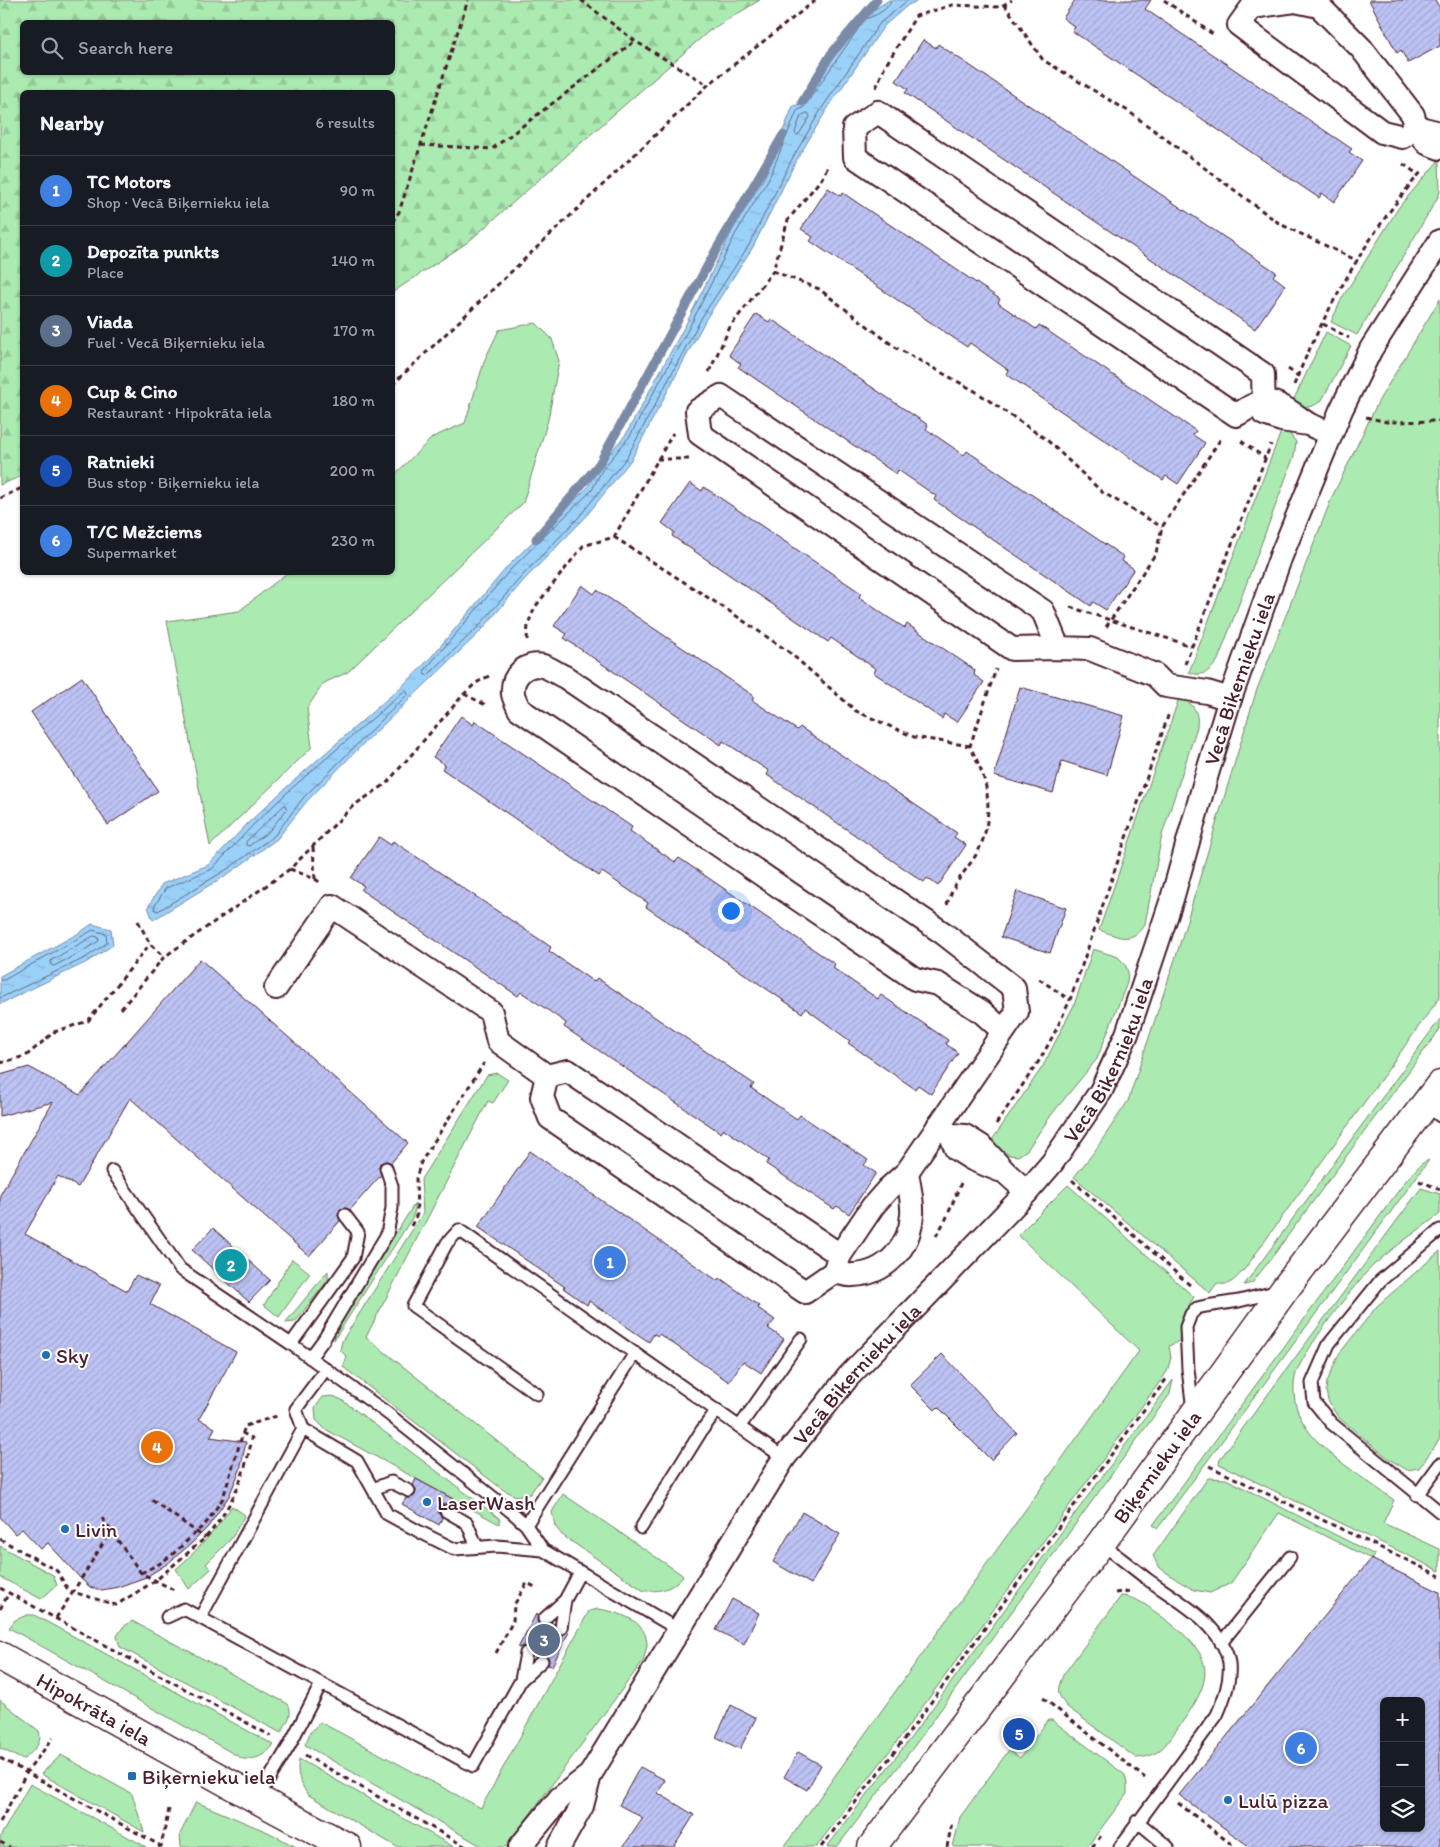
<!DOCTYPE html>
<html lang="en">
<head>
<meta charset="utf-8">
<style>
  body { margin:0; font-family:Itim,sans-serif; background:#20242c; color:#f1f3f6 }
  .controls { position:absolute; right:15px; bottom:15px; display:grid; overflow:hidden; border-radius:8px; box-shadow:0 1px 4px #0004 }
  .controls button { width:45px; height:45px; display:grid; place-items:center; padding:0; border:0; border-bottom:1px solid #363941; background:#171b24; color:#f1f3f6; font:25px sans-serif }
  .you { position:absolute; left:730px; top:910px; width:18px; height:18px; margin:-12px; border:4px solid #fff; border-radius:50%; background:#1a73e8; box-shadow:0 0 0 8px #1a73e833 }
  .badge { display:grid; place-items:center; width:32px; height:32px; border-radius:50%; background:#1f6fb2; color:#fff; font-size:16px; font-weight:700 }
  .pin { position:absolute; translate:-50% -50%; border:2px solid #fff; box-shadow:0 1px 5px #0006 }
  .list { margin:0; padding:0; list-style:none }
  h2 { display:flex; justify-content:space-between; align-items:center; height:65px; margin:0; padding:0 20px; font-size:21px }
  h2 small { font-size:16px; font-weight:400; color:#9ea1a6 }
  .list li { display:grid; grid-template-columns:32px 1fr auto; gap:15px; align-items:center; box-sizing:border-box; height:70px; padding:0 20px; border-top:1px solid #363941 }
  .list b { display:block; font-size:19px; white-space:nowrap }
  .list p { margin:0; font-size:16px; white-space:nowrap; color:#9ea1a6 }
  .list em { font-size:16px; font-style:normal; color:#9ea1a6 }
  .icon { flex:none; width:28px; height:28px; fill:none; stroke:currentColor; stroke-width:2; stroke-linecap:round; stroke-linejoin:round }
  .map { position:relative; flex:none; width:1440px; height:1847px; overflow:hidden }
  .search { position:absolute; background:#171b24; box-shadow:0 1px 4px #0004; left:20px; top:20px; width:375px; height:55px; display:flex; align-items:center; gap:12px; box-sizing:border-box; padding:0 18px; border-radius:8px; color:#9ea1a6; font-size:19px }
  .panel { position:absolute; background:#171b24; box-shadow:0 1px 4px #0004; left:20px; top:90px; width:375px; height:485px; border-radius:8px }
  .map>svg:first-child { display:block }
  .grass { fill:#abeab1; stroke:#7a846e }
  .forest { fill:url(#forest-firs); stroke:#7a846e; fill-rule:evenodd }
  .water { fill:url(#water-ripples); stroke:#7a8aa7 }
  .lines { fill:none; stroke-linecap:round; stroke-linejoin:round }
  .shore { stroke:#6a667d; stroke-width:1 }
  .stream { stroke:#7a8aa7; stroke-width:9 }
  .building { fill:url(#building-hatch); stroke:#4a1f2b; fill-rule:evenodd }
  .lane-casing { stroke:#4a1f2b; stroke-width:15 }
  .street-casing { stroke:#4a1f2b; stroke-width:26 }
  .secondary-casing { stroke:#4a1f2b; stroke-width:31 }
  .path { stroke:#4a1f2b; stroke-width:3; stroke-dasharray:5 4; stroke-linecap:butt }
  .lane { stroke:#fff; stroke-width:11 }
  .street { stroke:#fff; stroke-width:22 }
  .secondary { stroke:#fff; stroke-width:28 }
  .poi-dot { fill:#1f6fb2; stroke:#fff; stroke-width:2 }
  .labels { text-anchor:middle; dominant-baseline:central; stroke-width:4; stroke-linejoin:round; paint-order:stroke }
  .street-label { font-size:21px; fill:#4a1f2b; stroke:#fff }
  .poi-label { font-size:21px; fill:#4a1f2b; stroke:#fff; text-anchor:start }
</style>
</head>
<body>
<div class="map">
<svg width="1440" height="1847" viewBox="0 0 1440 1847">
  <defs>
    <pattern id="forest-firs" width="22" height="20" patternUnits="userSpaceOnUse" patternTransform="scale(1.25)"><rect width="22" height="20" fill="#abeab1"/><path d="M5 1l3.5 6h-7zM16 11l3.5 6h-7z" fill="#95c898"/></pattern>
    <pattern id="water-ripples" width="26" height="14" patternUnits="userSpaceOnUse" patternTransform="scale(1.25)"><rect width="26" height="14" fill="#9ad1f9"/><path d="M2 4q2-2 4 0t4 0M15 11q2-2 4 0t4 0" fill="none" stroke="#86b3d6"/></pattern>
    <pattern id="building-hatch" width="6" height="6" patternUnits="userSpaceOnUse" patternTransform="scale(1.25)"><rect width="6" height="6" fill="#bdc3f4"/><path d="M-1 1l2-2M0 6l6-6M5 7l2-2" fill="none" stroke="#a4a7d1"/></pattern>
  </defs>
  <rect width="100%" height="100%" fill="#fff"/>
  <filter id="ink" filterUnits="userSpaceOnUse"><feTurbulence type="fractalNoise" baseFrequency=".02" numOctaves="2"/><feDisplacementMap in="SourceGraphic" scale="10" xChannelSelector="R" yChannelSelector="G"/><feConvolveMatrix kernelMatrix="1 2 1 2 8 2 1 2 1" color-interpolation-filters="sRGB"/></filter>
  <g filter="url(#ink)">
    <path class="grass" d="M1439,160L1440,192L1438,197L1357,335L1331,322L1342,298L1399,207Z
      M1440,299V997L1244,1270C1236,1278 1229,1288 1217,1283L1210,1293L1074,1177L1094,1152L1128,1101L1178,950L1256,692L1332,497L1379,400Z
      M536,323L552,339L559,361L548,420L523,503L348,672L324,683L307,708L312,747L210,846L167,621L239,611L287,573L392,572L393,476L433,437L465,423L485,359L499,330Z
      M1326,332L1351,346L1322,400C1310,410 1305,407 1292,403Z
      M1282,429L1289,433L1296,442L1294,456L1218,660C1211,671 1202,678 1189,672Z
      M1179,698C1194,703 1199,712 1197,727L1162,835L1145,924C1131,945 1120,937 1099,930Z
      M1093,949L1118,957L1125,964L1128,972L1127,983L1097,1059L1052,1114L1027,1150L1018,1156L1009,1155L990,1143L1043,1066L1074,1005Z
      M1440,1019V1029L1270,1260L1252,1283L1244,1285Z
      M497,1073L508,1080L493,1103L488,1101L366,1337L542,1477L530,1494L516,1496L502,1489L343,1367L347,1357L340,1350L342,1341L423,1213L421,1179L487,1075Z
      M1429,1160L1158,1528L1153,1525L1407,1179L1421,1164Z
      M1068,1185L1194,1297C1183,1314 1181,1322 1179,1341L1169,1346L1171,1357L1167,1372L902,1735L816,1847H784L1139,1351L1018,1235Z
      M1421,1188L1440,1194V1214C1419,1230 1396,1245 1376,1263C1359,1277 1299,1356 1295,1377C1292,1393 1295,1410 1304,1424C1319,1451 1368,1481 1394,1500L1383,1523L1440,1549V1571L1219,1464L1220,1459Z
      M415,1203V1210L412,1218L334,1340L337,1327Z
      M1440,1251V1439L1419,1468L1407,1470L1389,1459L1338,1417L1328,1401L1326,1391L1327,1382L1339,1354L1377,1306Z
      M292,1259L310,1273L279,1317L264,1305Z
      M328,1271V1280L295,1322L285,1323Z
      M1173,1380L1170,1394L915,1745L837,1847H827L909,1740Z
      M333,1396L342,1400L499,1518L500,1520L499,1524L325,1429L316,1420L315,1408L323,1397Z
      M1208,1478L1226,1479L1375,1555L1371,1559L1279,1513L1231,1583L1210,1593L1194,1590L1177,1580L1160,1568L1153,1556Z
      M563,1494L681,1574L683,1576C670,1590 663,1591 644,1591L562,1535L555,1526L552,1512Z
      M232,1506L245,1515L231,1539L206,1564L211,1569L189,1589L176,1569C198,1550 216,1530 232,1506Z
      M0,1546L53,1575L57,1585L41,1599L0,1577Z
      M1121,1596C1138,1597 1148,1607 1161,1616C1216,1656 1217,1676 1177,1729C1165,1746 1159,1757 1136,1758L1066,1706C1056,1692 1057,1690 1063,1675Z
      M598,1609C618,1612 648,1620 647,1646C646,1651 644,1657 643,1661L506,1847H483L305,1745L310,1733L320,1722L481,1808L589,1611Z
      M27,1615H34L274,1745C265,1755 257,1760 243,1759L9,1628L15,1620Z
      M132,1621L288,1704C294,1715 286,1723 281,1733L120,1647L117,1636L123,1627Z
      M0,1700L39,1731C43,1744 33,1750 25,1759L19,1758L0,1748Z
      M1048,1720H1052L1125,1775L1127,1784V1794L1087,1847H953L960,1817L1009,1750L1020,1758Z
      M61,1755L132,1794L144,1832L41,1774Z
      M299,1759L454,1847H397L307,1794C300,1782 296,1773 299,1759Z
      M30,1784L141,1844L146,1847H0V1837Z
      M196,1802L270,1833L296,1847H181L180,1834Z"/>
    <path class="forest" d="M0,0H760L709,31L468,242L393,292L392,92H22V476L0,485ZM22,22H392V72H22Z"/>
    <path class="water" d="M889,0H920L908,5L884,26L826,111L796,161L753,247L706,319L631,460L583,520L524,580L482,630L357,750L307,801L277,839L231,872L153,920L148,907L162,884L208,865L249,822L289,785L411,678L432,656L508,566L588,487L598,467L626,434L687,322L732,231L765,176L793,106L800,104L864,11L869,13Z
      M92,924L111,929L113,945L87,962L0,1004V976L79,933Z"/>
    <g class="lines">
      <path class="shore" d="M891,0C889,10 873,17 865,19L804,107L797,111L769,178L736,233L691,324L630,436L602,470L592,490L511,569L424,671L425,675H428L478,627L521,577L579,517L627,457L702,317L749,245L792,159L822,108L880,23L908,0
        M808,113L810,117L799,134L796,135L795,132L801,116Z
        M406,690L408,694L304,797L274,836L229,868L158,911L155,910L154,907L166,888L212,869L253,825L292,788Z
        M285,805L287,809L269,831L249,846L246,845V842Z
        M94,936L98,937L99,941L81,952L54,966L51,965V961Z
        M0,980H4L93,930L106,934L107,943L85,958L0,998"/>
      <path class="stream" d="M802,102L831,54L877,0
        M536,539L599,464L716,250L783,135"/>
    </g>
    <path class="building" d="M1075,0H1151L1145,9L1352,149L1349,152L1362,161L1334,202L1322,193L1319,198L1072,31L1075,27L1063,18Z
      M1369,0H1435L1440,8V46L1408,63L1401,50L1397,53Z
      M923,40L936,48L938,44L1276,272L1273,276L1285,285L1255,329L905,93L908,89L896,81Z
      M828,188L841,196L843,193L1000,299L998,303L1036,329L1039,325L1196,431L1193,435L1205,443L1178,484L1166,476L1163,480L1006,374L1008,370L970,343L967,347L810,241L813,237L801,229Z
      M756,314L769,322L771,319L928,425L926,429L964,455L967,451L1124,557L1122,561L1134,569L1106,610L1093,602L1091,606L934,500L936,496L898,470L896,474L738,367L741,364L729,355Z
      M690,483L702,491L704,487L861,593L859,597L886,616L905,628L907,624L975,670L974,675L984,682L957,722L944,714L942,719L874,673L876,669L831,638L828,642L672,536L674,532L662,523Z
      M582,585L594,594L597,590L754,696L752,700L797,730L800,727L957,833L954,837L966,845L938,886L927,878L924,882L896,863L767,775L769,771L723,741L721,745L564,638L567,634L554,626Z
      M82,677L158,791L108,825L31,712Z
      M1020,687L1124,716L1107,775L1062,761L1053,793L994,776Z
      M461,716L473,725L475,721L632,827L630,831L675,862L679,858L835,964L833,968L878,999L881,995L948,1040L946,1044L958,1053L931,1094L918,1085L915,1089L848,1043L850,1041L805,1008L802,1013L646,907L648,903L602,872L599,876L442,769L445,765L433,757Z
      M379,837L391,845L393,841L551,947L549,951L594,982L597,978L754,1084L751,1088L797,1119L800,1115L868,1160L864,1165L876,1173L849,1214L837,1206L834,1209L766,1164L769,1160L724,1129L721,1133L564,1027L566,1023L549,1011L521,992L518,996L361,890L364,886L351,878Z
      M1017,891L1066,908L1050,953L1001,937Z
      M200,959L408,1143L391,1163L387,1161L380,1163L379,1167L381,1175L350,1210L345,1208L340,1209L338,1215L340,1221L309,1256L130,1098L78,1187L58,1176L25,1234L127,1291L136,1275L159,1286L150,1304L236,1352L199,1419L215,1428L210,1437L246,1442L240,1470L229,1496L208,1527L192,1543L167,1564L146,1577L118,1587L102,1590L96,1589L90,1587L81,1579L48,1543L41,1549L22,1529L15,1534L0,1517V1195L53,1102L0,1116V1075L29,1067L80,1095Z
      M530,1151L718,1281L720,1278L759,1306L758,1308L775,1320L768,1328L784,1339L761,1373L743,1361L729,1382L659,1334L658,1336L654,1334L649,1342L589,1301L587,1305L563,1288L565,1287L478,1227Z
      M213,1228L270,1280L249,1302L192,1250Z
      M942,1354L1017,1433L991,1460L938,1407L935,1410L910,1385Z
      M416,1479L453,1499L450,1504H443L439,1508V1514L442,1518L439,1525L402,1504L406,1498H410L415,1495L416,1490L413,1485Z
      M802,1512L840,1534L811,1584L773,1562Z
      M1371,1559L1440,1592V1847H1250L1179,1795ZM1384,1701H1421V1828H1384Z
      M732,1599L759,1613L744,1644L716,1630Z
      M536,1614L538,1615L537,1621L541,1626H546L551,1622L554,1624V1630L557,1634L563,1635L568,1631L569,1632L552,1666L548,1665L549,1659L545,1654H540L535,1657L533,1656V1651L530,1647L524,1646L518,1648Z
      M731,1705L756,1718L740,1749L716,1737Z
      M798,1752L821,1765L807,1790L784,1777Z
      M640,1767L665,1780L658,1793L694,1815L674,1847H623L643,1818L619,1805Z"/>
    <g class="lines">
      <g class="lane-casing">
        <path id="lane" d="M1426,1104L1440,1116
          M112,1171L180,1269L291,1344L387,1413L514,1514L526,1525L543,1550
          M1440,1230L1380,1281L1329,1344L1312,1383L1314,1402L1331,1423L1440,1512
          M291,1344L353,1258L358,1232L345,1215
          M310,1358L324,1339L387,1234L392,1208V1186L386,1168
          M326,1369L296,1409L303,1429L357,1461L387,1514L420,1532L454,1549L497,1546L543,1550L679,1630
          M537,1394L413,1306L447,1243L459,1230L784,1458
          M1193,1410L1188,1369L1186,1327L1191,1314L1197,1308L1206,1306L1239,1301L1279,1291
          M740,1426L801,1339
          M373,1489L391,1482L409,1491
          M1417,1495L1440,1464
          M446,1511L467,1523L477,1547
          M526,1525L635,1353
          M641,1528L702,1430L717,1410
          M1101,1543C1116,1555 1132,1567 1147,1579C1176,1600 1222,1623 1229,1663C1231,1681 1224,1699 1217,1715L1120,1847
          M167,1617L184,1609L473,1766L521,1680L526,1653
          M200,1618L303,1429
          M544,1619L565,1600L580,1572
          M561,1628L565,1600
          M1221,1643L1290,1557
          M521,1680L542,1661
          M257,1799L289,1746L321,1684
          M1137,1821L1168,1847"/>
      </g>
      <g class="street-casing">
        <g id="street">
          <path d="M1440,133L1416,127L1403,137L1382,132L1239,25L1252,7L1295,1L1319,6L1361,48L1413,115L1416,127L1427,143L1440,148"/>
          <path d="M1308,424C1299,418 1276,400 1265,401C1256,402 1244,411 1236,415L855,157L854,128L878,112L1263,374L1264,414L1281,420L1308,424L1331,434"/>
          <path d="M1058,648L1043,611L721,396L697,411L700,434L1012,649L1058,648L1090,649L1155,675L1166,686L1207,692L1230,699"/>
          <path d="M276,988L332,906L491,1012L498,1041L547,1076"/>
          <path d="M938,1126L951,1135L965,1136L981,1146L1005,1172L1027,1192"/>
          <path d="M951,1135L956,1149L972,1159L999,1170"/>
          <path d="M840,1255L568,1071L547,1076L542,1097L550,1118L805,1292L834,1272L840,1255L873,1206L888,1189L907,1172L1017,1012L1014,988L943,933L565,677C558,674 550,668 543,666C526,662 511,676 513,694C514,699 517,704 519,709L915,979L938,984L982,1012L1003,1031"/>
          <path d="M834,1272C840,1273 847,1276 853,1275C886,1274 910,1247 912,1215C913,1201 909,1186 907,1172"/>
          <path d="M520,1847L560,1798L590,1775"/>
          <path id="s1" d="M559,1847L582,1806L590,1775L784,1458L848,1377L1027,1192L1052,1163L1101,1091L1127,1034L1172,899L1207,774L1230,699L1281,556L1341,410L1371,349L1440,241"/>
        </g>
      </g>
      <g class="secondary-casing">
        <g id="secondary">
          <path id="s2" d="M0,1656L257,1799L347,1847"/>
          <path id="s3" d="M872,1847L1101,1543L1285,1289L1440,1085"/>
        </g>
      </g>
      <path class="path" d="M581,0L635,41L708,85
        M1164,0L1214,35
        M1004,4L1043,60L1128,111L1280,224L1358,261
        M876,88L884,68L916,16L952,5L1000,7L1012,0
        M421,145L492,149L635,41
        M1403,164L1419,175
        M392,222L399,212L468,0
        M773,271L819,289L895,347L975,391L1047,440L1102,492L1162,527
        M1323,324L1349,338
        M1288,369L1298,376
        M709,372L730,327L773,271L788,220L822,178L829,164
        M392,385L708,85L816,0
        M1294,385C1323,313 1371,228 1423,170
        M1366,417L1387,422L1440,421
        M1241,441L1265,458
        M657,459H690
        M0,498L22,488
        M614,537L732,613L789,652L856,711L914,737L970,746
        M1070,607L1191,646
        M1106,627L1156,553L1162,527L1222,437
        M527,640L528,624L535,607L583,546L614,537L673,433
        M1185,664L1271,444
        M464,694L488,706
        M313,847L315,879
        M290,869L315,879L321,883
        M947,905C952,886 963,874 974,858C989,836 991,803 984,779C981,768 975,757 970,746L996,669
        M138,921L150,944L164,957
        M1039,979L1070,1000
        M121,1009L164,957L290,869L353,806L386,784L464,694L476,683L489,676
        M0,1063L26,1056L54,1032L88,1021L150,944
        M996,1124L1041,1058L1056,1030L1070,1000L1169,713
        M1072,1180L1192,1287
        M1419,1181L1440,1189
        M411,1226L417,1214L416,1178L421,1162L484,1063
        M936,1236L946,1219L961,1183
        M1209,1466L1440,1576
        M152,1500L205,1538
        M102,1518L141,1573L176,1591
        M0,1539L57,1571L67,1588L73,1592L110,1532
        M141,1573L159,1564L173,1554L207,1522L223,1498L245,1426L277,1416
        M0,1588L271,1736
        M1115,1593L1130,1591
        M0,1609L9,1593
        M56,1618L73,1592L116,1605L155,1581L205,1538C231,1510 245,1475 252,1438L242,1433
        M496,1653L513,1621L514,1605L527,1583L537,1588
        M1043,1698L1145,1778
        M305,1755L466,1847
        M0,1758L163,1847
        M1178,1803L1235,1847
        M0,1822L27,1772L53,1738
        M0,1842L10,1847
        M158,1847L161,1846L169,1809
        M821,1847L905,1738L1167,1378
        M947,1847L952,1822
        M1092,1847L1101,1836"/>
      <use href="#lane" class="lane"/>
      <use href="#street" class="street"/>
      <use href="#secondary" class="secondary"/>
    </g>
  </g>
  <g class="poi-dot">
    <circle cx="46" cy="1355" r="5"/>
    <circle cx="427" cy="1502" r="5"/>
    <circle cx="65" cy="1529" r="5"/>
    <rect x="127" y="1771" width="10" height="10" rx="2.5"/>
    <circle cx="1228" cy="1800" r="5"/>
  </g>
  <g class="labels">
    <g class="street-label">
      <text stroke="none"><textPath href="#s1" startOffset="1372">Vecā Biķernieku iela</textPath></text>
      <text stroke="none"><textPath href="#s1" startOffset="968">Vecā Biķernieku iela</textPath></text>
      <text stroke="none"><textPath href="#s1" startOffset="562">Vecā Biķernieku iela</textPath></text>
      <text stroke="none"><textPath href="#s3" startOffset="475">Biķernieku iela</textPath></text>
      <text stroke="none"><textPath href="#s2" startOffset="108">Hipokrāta iela</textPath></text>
    </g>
    <g class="poi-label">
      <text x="56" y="1355">Sky</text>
      <text x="437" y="1502">LaserWash</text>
      <text x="75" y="1529">Livin</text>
      <text x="142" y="1776">Biķernieku iela</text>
      <text x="1238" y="1800">Lulū pizza</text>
    </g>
  </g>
</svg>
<div class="controls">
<button>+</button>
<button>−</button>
<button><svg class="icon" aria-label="layers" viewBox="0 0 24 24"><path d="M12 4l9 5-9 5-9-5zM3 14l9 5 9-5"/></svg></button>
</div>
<div class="you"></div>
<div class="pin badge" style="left:610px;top:1262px;background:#3f7fe0">1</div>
<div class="pin badge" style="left:231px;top:1265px;background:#0f9aa8">2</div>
<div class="pin badge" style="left:544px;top:1640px;background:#5c6f8a">3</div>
<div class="pin badge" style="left:157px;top:1447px;background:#e8710a">4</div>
<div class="pin badge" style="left:1019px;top:1734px;background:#1a4fb4">5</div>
<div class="pin badge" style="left:1301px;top:1748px;background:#3f7fe0">6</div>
<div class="search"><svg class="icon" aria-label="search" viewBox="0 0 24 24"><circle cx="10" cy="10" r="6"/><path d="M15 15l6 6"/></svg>Search here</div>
<section class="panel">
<h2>Nearby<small>6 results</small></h2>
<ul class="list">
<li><span class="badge" style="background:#3f7fe0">1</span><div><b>TC Motors</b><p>Shop · Vecā Biķernieku iela</p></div><em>90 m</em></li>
<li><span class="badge" style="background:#0f9aa8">2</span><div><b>Depozīta punkts</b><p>Place</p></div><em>140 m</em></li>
<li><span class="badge" style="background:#5c6f8a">3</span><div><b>Viada</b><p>Fuel · Vecā Biķernieku iela</p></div><em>170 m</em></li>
<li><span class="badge" style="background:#e8710a">4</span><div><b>Cup &amp; Cino</b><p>Restaurant · Hipokrāta iela</p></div><em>180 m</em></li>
<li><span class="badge" style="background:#1a4fb4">5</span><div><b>Ratnieki</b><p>Bus stop · Biķernieku iela</p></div><em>200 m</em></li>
<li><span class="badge" style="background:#3f7fe0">6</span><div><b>T/C Mežciems</b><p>Supermarket</p></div><em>230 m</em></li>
</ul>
</section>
</div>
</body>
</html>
